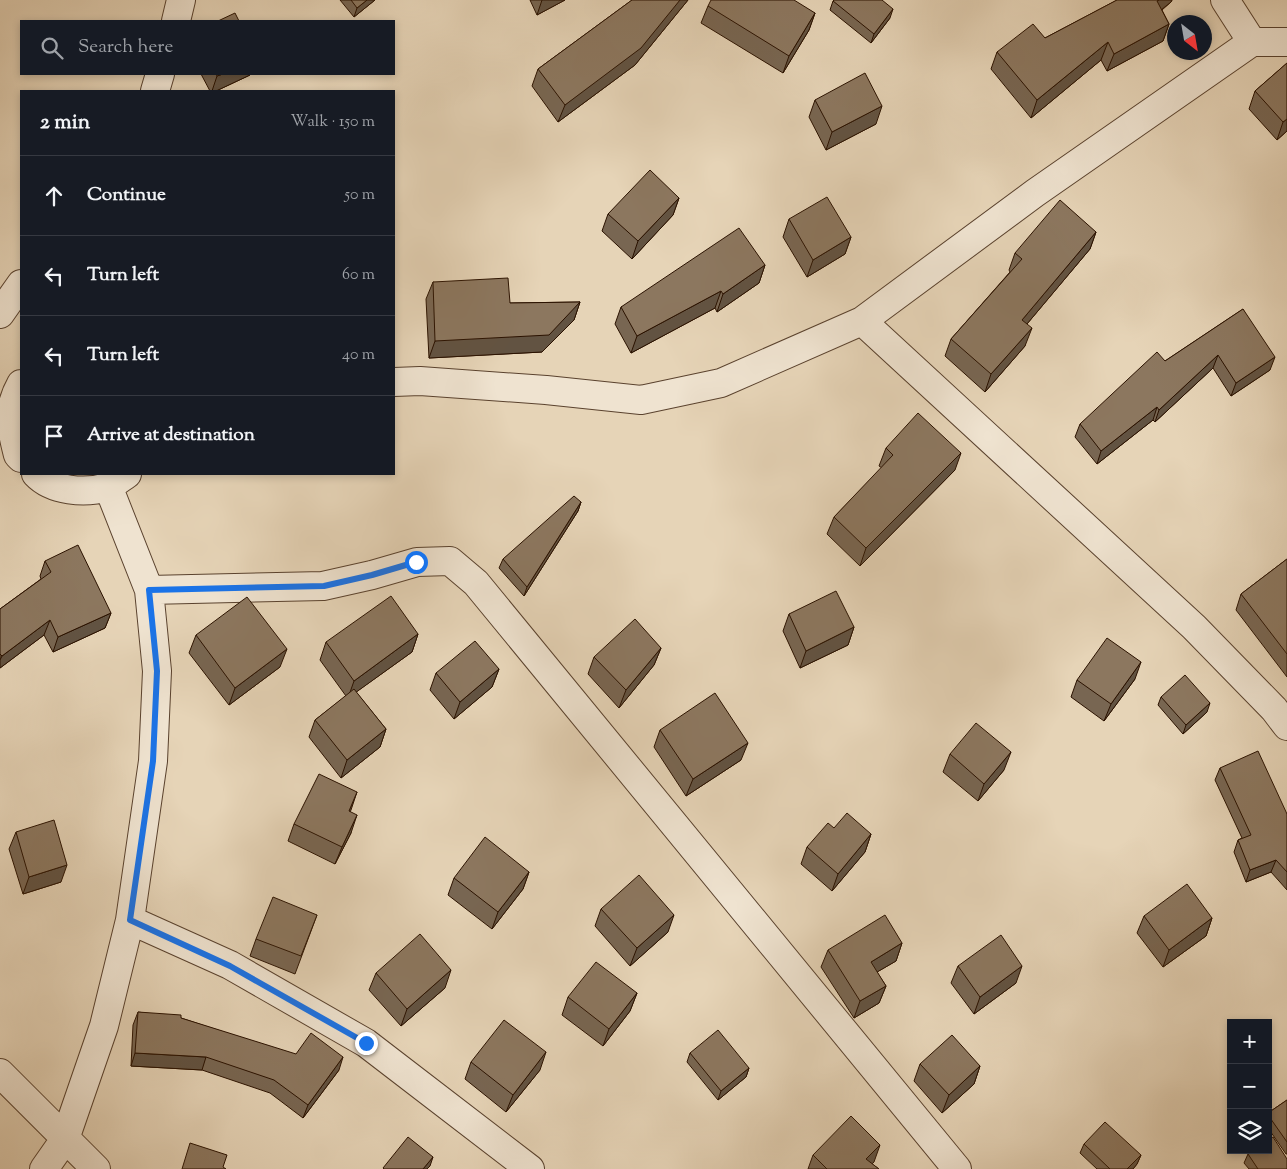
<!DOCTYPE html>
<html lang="en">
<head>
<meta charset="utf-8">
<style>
  body { margin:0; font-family:"Sorts Mill Goudy",serif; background:#20242c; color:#f1f3f6 }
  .controls { position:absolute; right:15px; bottom:15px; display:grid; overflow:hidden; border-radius:0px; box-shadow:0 2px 8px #0003 }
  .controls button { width:45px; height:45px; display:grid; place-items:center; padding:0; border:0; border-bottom:1px solid #363941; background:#171b24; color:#f1f3f6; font:25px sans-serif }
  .compass { position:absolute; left:1167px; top:15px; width:45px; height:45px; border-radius:50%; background:#171b24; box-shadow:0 2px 8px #0003; rotate:149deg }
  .stop { position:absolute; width:15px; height:15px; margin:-11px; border:4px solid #1a73e8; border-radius:50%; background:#fff }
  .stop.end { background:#1a73e8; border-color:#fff; box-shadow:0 1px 5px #0008 }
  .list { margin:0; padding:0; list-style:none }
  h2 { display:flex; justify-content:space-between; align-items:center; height:65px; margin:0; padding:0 20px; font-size:21px }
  h2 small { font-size:16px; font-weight:400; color:#9ea1a6 }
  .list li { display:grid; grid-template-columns:32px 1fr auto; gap:15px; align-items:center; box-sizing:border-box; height:80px; padding:0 20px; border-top:1px solid #363941 }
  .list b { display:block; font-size:19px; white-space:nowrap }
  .list em { font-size:16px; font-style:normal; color:#9ea1a6 }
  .icon { flex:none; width:28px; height:28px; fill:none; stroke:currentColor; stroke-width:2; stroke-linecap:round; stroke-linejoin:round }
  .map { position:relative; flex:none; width:1287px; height:1169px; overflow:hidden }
  .search { position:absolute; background:#171b24; box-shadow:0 2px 8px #0003; left:20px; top:20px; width:375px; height:55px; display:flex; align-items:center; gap:12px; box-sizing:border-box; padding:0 18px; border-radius:0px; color:#9ea1a6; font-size:19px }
  .panel { position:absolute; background:#171b24; box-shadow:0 2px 8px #0003; left:20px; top:90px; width:375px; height:385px; border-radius:0px }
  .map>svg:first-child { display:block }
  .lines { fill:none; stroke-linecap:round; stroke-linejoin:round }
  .street-casing { stroke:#5a422e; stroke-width:30 }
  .secondary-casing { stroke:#2b1200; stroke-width:30 }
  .street { stroke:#efe3d0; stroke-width:28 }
  .secondary { stroke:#efe3d0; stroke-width:28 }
  .wall { fill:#786652; stroke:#2b1200 }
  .shaded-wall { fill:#625342; stroke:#2b1200 }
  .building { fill:#8c775f; stroke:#2b1200 }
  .route { stroke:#1a73e8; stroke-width:6 }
</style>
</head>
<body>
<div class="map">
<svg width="1287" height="1169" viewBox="0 0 1287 1169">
  <rect width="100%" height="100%" fill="#e6d4b7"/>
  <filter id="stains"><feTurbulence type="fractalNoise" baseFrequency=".004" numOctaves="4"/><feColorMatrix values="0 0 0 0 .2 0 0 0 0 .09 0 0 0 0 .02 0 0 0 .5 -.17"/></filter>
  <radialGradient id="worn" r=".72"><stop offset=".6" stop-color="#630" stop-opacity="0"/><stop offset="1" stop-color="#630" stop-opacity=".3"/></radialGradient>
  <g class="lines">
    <g class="street-casing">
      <path id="street" d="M1225,0L1252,42
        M176,21L181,0
        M155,91L160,74
        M0,314L21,284
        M862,321L1194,627L1274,709L1287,726
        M394,382L420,381L546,390L641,400L721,383L862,321L1035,193L1252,42H1287
        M21,384C6,411 11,428 18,455L21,458
        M36,474C52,491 85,494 107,487C114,484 121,478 127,474
        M149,590L323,586L372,575L417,562L450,561L476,583L957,1169
        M130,920L230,965L366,1043L530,1169
        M0,1073L96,1169
        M44,1169L65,1139L104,1026L130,920L153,761L157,671L149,590L108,486"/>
    </g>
    <g class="secondary-casing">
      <path id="secondary" d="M0,420L10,422"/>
    </g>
    <use href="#street" class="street"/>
    <use href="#secondary" class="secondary"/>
  </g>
  <path class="wall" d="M340,0H375L354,17Z
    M530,0H565L537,15Z
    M632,0H688L635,65L558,122L532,86L538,69Z
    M1117,0H1172L1171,2L1162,10L1169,24L1163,41L1107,71L1101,60L1031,118L991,69L997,52L1045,38Z
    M833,1L890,18L871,43L830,10Z
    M708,6L815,13L809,30L783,73L701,23Z
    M1287,63V131L1277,140L1249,109L1255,91Z
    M201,74H251L250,75L216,91H210Z
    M815,100L876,124L826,150L809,117Z
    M679,198L673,215L632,259L602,231L608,214Z
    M789,219L851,237L845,254L807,277L783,237Z
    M1096,232L1090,249L1027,324L1025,346L985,392L945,356L951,339L1010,272L1009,270L1015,253Z
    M765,265L759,283L717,312L715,308L631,353L615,324L621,307Z
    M433,282L510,303L580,302L574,320L542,352L429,358L426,299Z
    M1243,309L1270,370L1231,396L1213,368L1155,422L1153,420L1097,464L1075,437L1080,424L1165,361Z
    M886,448L955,470L860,566L827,534L834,517L882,468L879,466Z
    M581,502L578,511L524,596L499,568L503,559Z
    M1287,559V677L1236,610L1241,594Z
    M45,561L111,613L105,628L53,652L44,635L0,668V609L41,579L40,576Z
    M789,614L854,627L848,645L800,668L783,631Z
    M418,634L412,652L356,692L386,729L380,747L341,778L309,737L315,720L346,696L320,660L326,642Z
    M196,635L280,667L229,705L189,653Z
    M661,648L654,665L619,708L588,674L594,657Z
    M499,669L492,687L454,719L430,690L436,673Z
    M1135,679L1104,721L1071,697L1077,680Z
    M1161,697L1207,712L1183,734L1158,705Z
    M660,730L741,760L686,796L654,747Z
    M950,754L1004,770L978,801L943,772Z
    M1220,768L1287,814V890L1271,872L1246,882L1234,852L1238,840L1242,838L1215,780Z
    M350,811L351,833L335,864L288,841L294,824Z
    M834,828L871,834L865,852L832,891L801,864L807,847Z
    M16,832L61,882L23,894L9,849Z
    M529,872L523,889L492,929L448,895L454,878Z
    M601,909L668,932L630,966L595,926Z
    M317,915L295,974L250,956L256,939Z
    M1144,916L1212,918L1206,936L1163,967L1137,933Z
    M902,943L896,961L877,972L886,986L879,1003L854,1018L821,967L828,950Z
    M958,966L1016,983L974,1014L951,983Z
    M376,973L445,988L401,1026L369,990Z
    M637,993L630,1011L603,1046L562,1015L568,997Z
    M138,1012L181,1018L339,1070L303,1118L270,1093L202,1070L131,1066L133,1025Z
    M690,1053L749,1068L746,1077L718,1100L687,1062Z
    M471,1062L540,1070L506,1112L465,1079Z
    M920,1064L980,1066L974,1084L942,1113L914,1081Z
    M1287,1100V1154H1286L1268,1128V1113Z
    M1084,1144L1141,1155L1137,1164L1133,1169H1097L1080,1153Z
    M1248,1154L1287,1169H1249L1244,1163Z
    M813,1155L874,1162L872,1164L879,1169H808Z"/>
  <path class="shaded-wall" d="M367,0H375L354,17L357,8Z
    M542,0H565L537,15Z
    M680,0H688L635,65L558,122L565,105Z
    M1159,0H1172L1171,2L1151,18L1157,1Z
    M893,9L890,18L871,43L874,34Z
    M815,13L809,30L783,73L789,56Z
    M1169,24L1163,41L1107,71L1114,54Z
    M1108,42L1101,60L1031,118L1037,100Z
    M223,74H251L250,75L216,91H212L217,76Z
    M882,106L876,124L826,150L832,132Z
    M1287,119V131L1277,140L1283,122Z
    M679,198L673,215L632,259L638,241Z
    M1096,232L1090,249L1016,337L1022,320Z
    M851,237L845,254L807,277L813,260Z
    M765,265L759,283L717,312L723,294Z
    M721,291L715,308L631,353L637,336Z
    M580,302L574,320L542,352L429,358L435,341Z
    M1032,328L1025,346L985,392L991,374Z
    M1218,355L1213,368L1155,422L1159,410Z
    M1275,357L1270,370L1231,396L1236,383Z
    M1157,407L1153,420L1097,464L1101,451Z
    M961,453L955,470L860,566L866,548Z
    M581,502L578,511L524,596L527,587Z
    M111,613L105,628L53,652L58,637Z
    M50,620L44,635L0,668V660L2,656Z
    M854,627L848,645L800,668L806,651Z
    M418,634L412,652L348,698L354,681Z
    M661,648L654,665L619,708L626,690Z
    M287,649L280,667L229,705L235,688Z
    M1141,662L1135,679L1104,721L1111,704Z
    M499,669L492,687L454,719L460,702Z
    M1210,703L1207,712L1183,734L1186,725Z
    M386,729L380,747L341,778L347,760Z
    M748,743L741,760L686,796L693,779Z
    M1011,752L1004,770L978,801L984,784Z
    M357,792L351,810L342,828L349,811Z
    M357,815L351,833L335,864L342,847Z
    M871,834L865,852L832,891L838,874Z
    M1276,860L1271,872L1246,882L1250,870Z
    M67,865L61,882L23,894L29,877Z
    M529,872L523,889L492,929L498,912Z
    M674,915L668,932L630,966L637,948Z
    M1212,918L1206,936L1163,967L1169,950Z
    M902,943L896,961L865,979L871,962Z
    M1022,966L1016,983L974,1014L980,997Z
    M451,970L445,988L401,1026L407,1009Z
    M886,986L879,1003L854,1018L860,1001Z
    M637,993L630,1011L603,1046L609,1029Z
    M546,1052L540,1070L506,1112L513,1095Z
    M135,1053L206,1057L202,1070L131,1066Z
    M343,1057L339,1070L303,1118L308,1105Z
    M980,1066L974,1084L942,1113L949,1095Z
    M749,1068L746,1077L718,1100L721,1091Z
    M880,1145L874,1162L867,1169L866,1159Z
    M1141,1155L1137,1164L1133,1169H1127Z
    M433,1157L430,1166L427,1169H423Z"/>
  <path class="building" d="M351,0H367L357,8Z
    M632,0H680L641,48L565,105L538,69Z
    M711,0H794L815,13L789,56L708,6Z
    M834,0H882L893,9L874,34L833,1Z
    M1117,0H1159L1157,1L1169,24L1114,54L1108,42L1037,100L997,52L1033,24L1045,38Z
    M235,13L239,21H218Z
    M1287,63V119L1283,122L1255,91Z
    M865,73L882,106L832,132L815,100Z
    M216,74H223L217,76Z
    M650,170L679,198L638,241L608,214Z
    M827,197L851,237L813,260L789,219Z
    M1060,200L1096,232L1022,320L1032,328L991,374L951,339L1022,259L1015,253Z
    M739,228L765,265L723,294L721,291L637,336L621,307Z
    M508,278L510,303L580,302L549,335L435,341L433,282Z
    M1243,309L1275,357L1236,383L1218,355L1159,410L1157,407L1101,451L1080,424L1157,352L1165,361Z
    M918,413L961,453L866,548L834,517L893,455L886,448Z
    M574,496L581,502L527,587L503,559Z
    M78,545L111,613L58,637L50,620L2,656L0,654V609L51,572L45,561Z
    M1287,559V654L1241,594Z
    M836,591L854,627L806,651L789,614Z
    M391,596L418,634L354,681L326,642Z
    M247,597L287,649L235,688L196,635Z
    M635,619L661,648L626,690L594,657Z
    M1107,638L1141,662L1111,704L1077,680Z
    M475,641L499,669L460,702L436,673Z
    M1185,675L1210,703L1186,725L1161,697Z
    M354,689L386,729L347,760L315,720Z
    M715,693L748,743L693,779L660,730Z
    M976,723L1011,752L984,784L950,754Z
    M1258,751L1287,814V872L1276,860L1250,870L1238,840L1251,835L1220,768Z
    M319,774L357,792L349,811L357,815L342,847L294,824Z
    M847,813L871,834L838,874L807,847L828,823L834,828Z
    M54,820L67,865L29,877L16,832Z
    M485,837L529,872L498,912L454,878Z
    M639,875L674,915L637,948L601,909Z
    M1187,884L1212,918L1169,950L1144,916Z
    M273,897L317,915L301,956L256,939Z
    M885,915L902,943L871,962L886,986L860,1001L828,950Z
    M420,934L451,970L407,1009L376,973Z
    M1001,935L1022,966L980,997L958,966Z
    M596,962L637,993L609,1029L568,997Z
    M138,1012L181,1015V1018L296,1054L311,1033L343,1057L308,1105L274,1080L206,1057L135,1053Z
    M504,1020L546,1052L513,1095L471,1062Z
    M718,1030L749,1068L721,1091L690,1053Z
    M952,1035L980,1066L949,1095L920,1064Z
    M1287,1100V1142L1268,1115V1113Z
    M851,1116L880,1145L866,1159L879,1169H827L813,1155Z
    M1105,1122L1141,1155L1127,1169H1110L1084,1144Z
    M408,1137L433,1157L423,1169H384L383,1168Z
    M1273,1137L1287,1159V1169H1258L1248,1154L1253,1150H1268V1140Z
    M190,1143L227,1155L223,1167L226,1169H182Z"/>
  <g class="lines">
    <path class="route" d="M366,1043L230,966L130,920L153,761L157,671L149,590L324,586L372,575L416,562"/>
  </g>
  <rect width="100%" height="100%" filter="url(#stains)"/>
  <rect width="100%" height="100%" fill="url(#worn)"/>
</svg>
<div class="controls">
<button>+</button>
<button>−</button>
<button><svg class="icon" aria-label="layers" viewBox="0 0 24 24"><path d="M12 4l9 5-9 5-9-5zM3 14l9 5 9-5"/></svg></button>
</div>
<svg class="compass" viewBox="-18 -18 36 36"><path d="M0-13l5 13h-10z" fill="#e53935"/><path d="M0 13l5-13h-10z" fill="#9ea1a6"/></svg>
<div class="stop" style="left:416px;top:562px"></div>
<div class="stop end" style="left:366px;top:1043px"></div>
<div class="search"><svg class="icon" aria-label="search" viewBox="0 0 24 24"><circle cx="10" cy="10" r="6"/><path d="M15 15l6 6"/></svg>Search here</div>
<section class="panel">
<h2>2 min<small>Walk · 150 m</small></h2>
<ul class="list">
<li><svg class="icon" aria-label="ahead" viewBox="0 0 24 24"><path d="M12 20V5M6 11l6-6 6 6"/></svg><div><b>Continue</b></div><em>50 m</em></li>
<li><svg class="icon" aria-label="left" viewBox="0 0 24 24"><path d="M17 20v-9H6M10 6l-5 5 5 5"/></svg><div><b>Turn left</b></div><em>60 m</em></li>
<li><svg class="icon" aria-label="left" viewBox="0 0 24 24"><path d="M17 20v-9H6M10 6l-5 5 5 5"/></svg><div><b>Turn left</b></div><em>40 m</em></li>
<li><svg class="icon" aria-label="arrive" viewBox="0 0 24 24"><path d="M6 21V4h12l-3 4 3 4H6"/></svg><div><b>Arrive at destination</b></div></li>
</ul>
</section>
</div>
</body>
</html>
